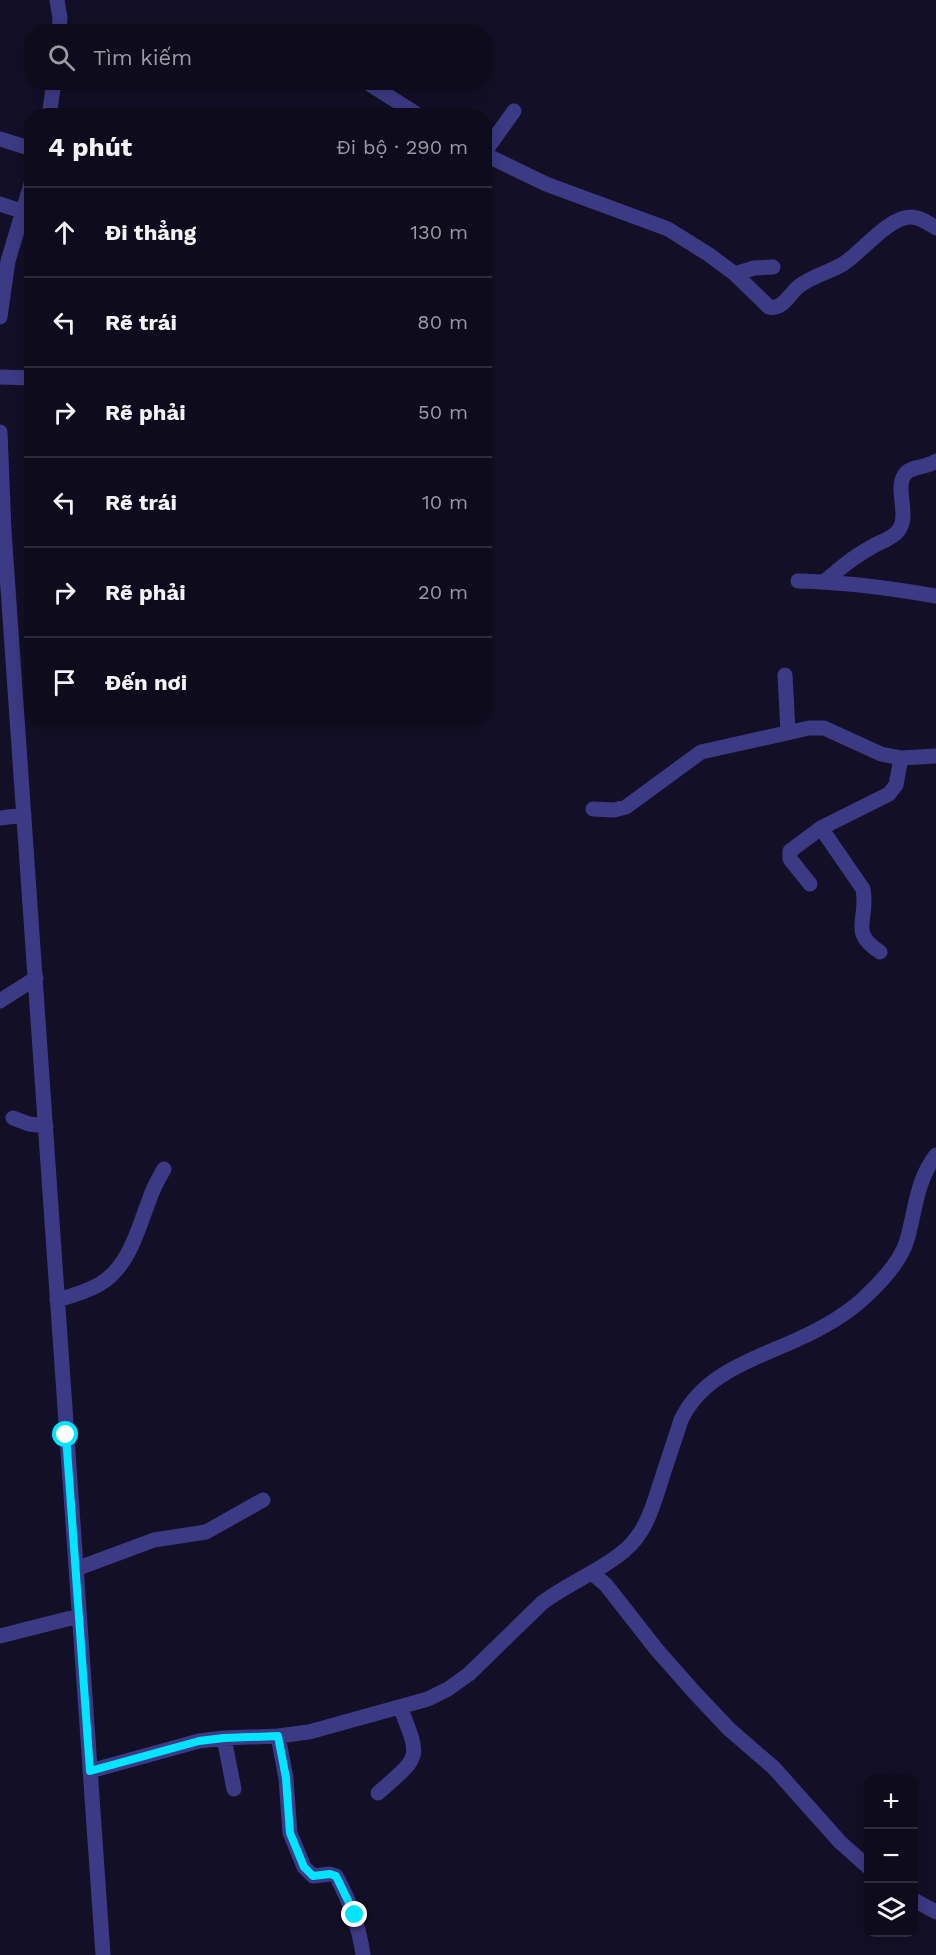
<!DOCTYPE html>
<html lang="vi">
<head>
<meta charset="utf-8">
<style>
  body { margin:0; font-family:"Work Sans",sans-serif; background:#171425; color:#f1f3f6 }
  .controls { position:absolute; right:18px; bottom:18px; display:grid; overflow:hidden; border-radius:12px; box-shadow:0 3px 15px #0003 }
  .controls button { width:54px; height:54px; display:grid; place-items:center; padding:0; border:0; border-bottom:2px solid #2e2b3b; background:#0e0b1c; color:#f1f3f6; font:30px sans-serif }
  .stop { position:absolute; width:18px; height:18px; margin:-14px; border:4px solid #00e5ff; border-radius:50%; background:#fff }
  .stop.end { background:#00e5ff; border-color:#fff; box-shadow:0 2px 6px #0008 }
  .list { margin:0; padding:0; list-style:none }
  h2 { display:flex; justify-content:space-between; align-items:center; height:78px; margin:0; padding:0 24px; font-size:26px }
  h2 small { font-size:20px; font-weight:400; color:#9b9ba3 }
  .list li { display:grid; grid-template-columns:39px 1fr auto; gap:18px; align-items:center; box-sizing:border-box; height:90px; padding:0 24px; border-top:2px solid #2e2b3b }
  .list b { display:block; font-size:22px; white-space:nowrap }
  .list em { font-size:20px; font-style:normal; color:#9b9ba3 }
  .icon { flex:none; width:33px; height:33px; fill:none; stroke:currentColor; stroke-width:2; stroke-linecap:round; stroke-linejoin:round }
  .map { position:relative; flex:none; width:936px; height:1955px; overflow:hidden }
  .search { position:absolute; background:#0e0b1c; box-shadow:0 3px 15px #0003; left:24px; top:24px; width:468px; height:66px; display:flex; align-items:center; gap:15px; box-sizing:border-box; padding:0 21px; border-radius:24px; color:#9b9ba3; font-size:22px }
  .panel { position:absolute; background:#0e0b1c; box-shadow:0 3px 15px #0003; left:24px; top:108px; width:468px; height:618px; border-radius:24px }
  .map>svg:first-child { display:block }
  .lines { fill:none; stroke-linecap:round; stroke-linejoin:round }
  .minor { stroke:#3d3a85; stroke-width:15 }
  .route { stroke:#00e5ff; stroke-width:8 }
</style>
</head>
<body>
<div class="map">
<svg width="936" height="1955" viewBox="0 0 936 1955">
  <rect width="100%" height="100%" fill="#130f26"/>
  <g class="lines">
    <path class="minor" d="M57,0L60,18L59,32
      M366,82L420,116
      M49,116L54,82
      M0,139L32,149
      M484,153L514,111
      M484,154L546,184L668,229L708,254L735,274L769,307C782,310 789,295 798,287C811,276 828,273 843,264C861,253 888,217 911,217C920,217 928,223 936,228
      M0,204L24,212
      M735,274L754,268L773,267
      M0,317L8,261L32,181
      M0,377L32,378
      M0,432L4,531L103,1955
      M798,581C844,582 890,588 936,596
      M825,581C839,569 853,557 870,548C879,542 892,539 898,531C911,516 893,486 906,473C912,466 927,468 936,461
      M785,675L788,732
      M593,809L614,810L626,807L701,752L809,728H824L881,754L901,758L936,756
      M0,818L24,815
      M821,828L863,889C869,921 848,931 880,952
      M810,884L790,859V851L821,828L889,794L896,785L901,758
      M0,1001L36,978
      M13,1118L29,1124L46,1126
      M57,1300C72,1296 86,1292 100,1284C130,1266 138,1228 150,1198C153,1188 159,1178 164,1169
      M76,1569L154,1540L206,1532L263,1500
      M592,1573L606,1585L657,1650L695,1693L729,1729L774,1768L840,1842L868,1867
      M0,1636L79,1616
      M278,1736L286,1778L290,1833L304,1867L313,1876L330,1874L336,1876C350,1901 359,1926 363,1955
      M224,1738L234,1789
      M90,1771L199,1741L224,1738L278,1736L309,1732L428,1699L448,1689L469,1674L542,1603C568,1583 599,1572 624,1551C647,1532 653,1505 662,1478C668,1459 675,1439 681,1420C702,1375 751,1360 794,1341C819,1330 847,1315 867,1295C883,1280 901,1261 907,1240C916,1209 916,1181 936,1155
      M378,1793C421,1755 421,1760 400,1707
      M914,1900L936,1912"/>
  </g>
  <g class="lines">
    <path class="route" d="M66,1435L90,1771L199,1741L224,1738L278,1736L286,1778L290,1833L304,1867L313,1876L330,1874L336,1876L355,1915"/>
  </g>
</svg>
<div class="controls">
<button>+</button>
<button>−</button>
<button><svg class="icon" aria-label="layers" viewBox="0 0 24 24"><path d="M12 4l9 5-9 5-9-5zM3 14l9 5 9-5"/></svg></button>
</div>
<div class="stop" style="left:66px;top:1435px"></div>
<div class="stop end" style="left:355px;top:1915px"></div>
<div class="search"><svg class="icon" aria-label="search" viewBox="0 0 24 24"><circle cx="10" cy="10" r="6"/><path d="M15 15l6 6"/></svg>Tìm kiếm</div>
<section class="panel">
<h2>4 phút<small>Đi bộ · 290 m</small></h2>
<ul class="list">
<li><svg class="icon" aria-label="ahead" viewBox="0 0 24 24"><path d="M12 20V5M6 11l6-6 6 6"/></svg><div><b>Đi thẳng</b></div><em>130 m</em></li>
<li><svg class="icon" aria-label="left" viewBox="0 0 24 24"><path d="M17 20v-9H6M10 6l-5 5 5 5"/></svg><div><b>Rẽ trái</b></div><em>80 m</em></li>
<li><svg class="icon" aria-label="right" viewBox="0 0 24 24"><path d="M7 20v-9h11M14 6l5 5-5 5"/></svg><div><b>Rẽ phải</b></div><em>50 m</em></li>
<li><svg class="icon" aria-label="left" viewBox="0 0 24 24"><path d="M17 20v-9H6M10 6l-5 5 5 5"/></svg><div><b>Rẽ trái</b></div><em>10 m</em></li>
<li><svg class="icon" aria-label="right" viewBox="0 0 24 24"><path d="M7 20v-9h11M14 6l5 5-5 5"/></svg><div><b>Rẽ phải</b></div><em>20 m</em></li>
<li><svg class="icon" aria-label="arrive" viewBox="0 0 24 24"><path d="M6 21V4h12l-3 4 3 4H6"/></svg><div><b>Đến nơi</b></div></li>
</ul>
</section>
</div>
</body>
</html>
